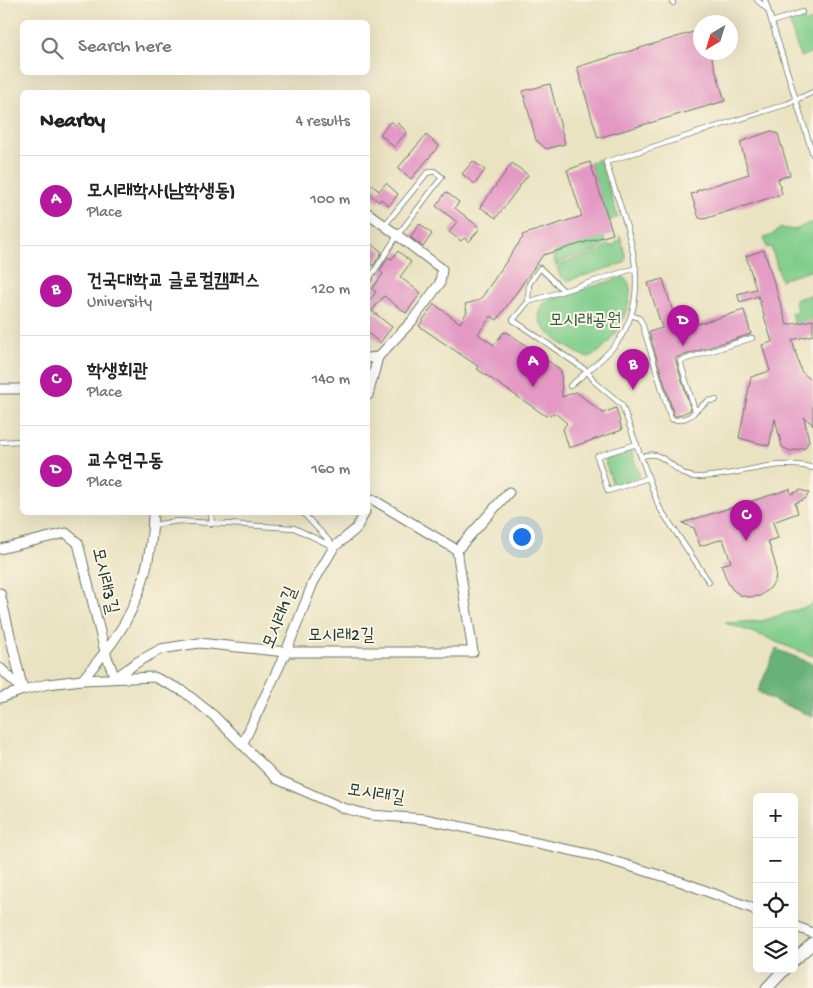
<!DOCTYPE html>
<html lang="en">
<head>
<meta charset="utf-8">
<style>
  body { margin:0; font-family:"Gochi Hand","Poor Story",sans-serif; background:#f6f6f6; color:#222 }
  .controls { position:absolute; right:15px; bottom:15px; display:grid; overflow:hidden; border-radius:8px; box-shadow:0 5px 20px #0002 }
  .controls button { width:45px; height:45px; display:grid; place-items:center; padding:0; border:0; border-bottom:1px solid #e0e0e0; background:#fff; color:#222; font:25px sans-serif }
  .compass { position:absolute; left:693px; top:15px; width:45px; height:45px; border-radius:50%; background:#fff; box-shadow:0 5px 20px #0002; rotate:218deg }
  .you { position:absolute; left:521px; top:536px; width:18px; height:18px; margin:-12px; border:4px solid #fff; border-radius:50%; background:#1a73e8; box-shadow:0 0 0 8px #1a73e833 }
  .badge { display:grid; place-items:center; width:32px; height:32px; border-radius:50%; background:#b5179e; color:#fff; font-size:16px; font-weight:700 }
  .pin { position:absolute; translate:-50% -41px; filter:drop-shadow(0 1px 2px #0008) }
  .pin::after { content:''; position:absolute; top:26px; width:18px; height:15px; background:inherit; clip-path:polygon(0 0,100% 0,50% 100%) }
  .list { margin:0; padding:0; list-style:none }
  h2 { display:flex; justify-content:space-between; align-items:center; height:65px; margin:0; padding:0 20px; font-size:21px }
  h2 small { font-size:16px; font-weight:400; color:#767676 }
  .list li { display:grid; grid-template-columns:32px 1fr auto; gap:15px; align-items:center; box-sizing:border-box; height:90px; padding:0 20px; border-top:1px solid #e0e0e0 }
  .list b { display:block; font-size:19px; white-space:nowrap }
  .list p { margin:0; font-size:16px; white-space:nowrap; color:#767676 }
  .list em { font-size:16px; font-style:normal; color:#767676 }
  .icon { flex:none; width:28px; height:28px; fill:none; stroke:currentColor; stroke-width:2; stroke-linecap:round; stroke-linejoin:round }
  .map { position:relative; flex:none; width:813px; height:988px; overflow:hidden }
  .search { position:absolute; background:#fff; box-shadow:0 5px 20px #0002; left:20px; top:20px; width:350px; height:55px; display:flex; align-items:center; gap:12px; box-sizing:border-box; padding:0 18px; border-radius:8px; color:#767676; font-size:19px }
  .panel { position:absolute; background:#fff; box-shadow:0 5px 20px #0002; left:20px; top:90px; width:350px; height:425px; border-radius:8px }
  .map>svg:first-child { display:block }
  .green { fill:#81ce8c; stroke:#508660 }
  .forest { fill:#68b178; stroke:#447756 }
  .building { fill:#e399c4 }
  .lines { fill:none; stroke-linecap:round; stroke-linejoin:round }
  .service-casing { stroke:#676; stroke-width:6 }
  .minor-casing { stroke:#676; stroke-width:11 }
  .tertiary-casing { stroke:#676; stroke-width:13 }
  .service { stroke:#fff; stroke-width:4.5 }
  .minor { stroke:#fff; stroke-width:9 }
  .tertiary { stroke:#fff; stroke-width:11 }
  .labels { text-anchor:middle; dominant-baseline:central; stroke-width:4; stroke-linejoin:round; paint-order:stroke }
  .park-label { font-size:18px; fill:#335a46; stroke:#fcf5e5 }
  .street-label { font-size:18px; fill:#1f3d34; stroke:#fcf5e5 }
</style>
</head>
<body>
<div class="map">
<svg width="813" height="988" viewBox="0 0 813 988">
  <rect width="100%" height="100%" fill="#fcf5e5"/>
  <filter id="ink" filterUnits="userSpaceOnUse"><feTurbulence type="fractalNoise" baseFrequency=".02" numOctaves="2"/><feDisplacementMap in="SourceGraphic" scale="10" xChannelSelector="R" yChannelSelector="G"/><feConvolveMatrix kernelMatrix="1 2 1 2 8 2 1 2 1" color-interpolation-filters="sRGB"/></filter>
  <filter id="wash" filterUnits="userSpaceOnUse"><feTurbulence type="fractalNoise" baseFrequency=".0096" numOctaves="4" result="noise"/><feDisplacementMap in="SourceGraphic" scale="20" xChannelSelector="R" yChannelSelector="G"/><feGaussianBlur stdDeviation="1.12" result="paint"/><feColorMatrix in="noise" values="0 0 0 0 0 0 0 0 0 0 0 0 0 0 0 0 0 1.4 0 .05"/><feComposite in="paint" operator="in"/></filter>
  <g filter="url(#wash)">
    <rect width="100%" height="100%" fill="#eae3c2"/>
    <path class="green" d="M803,16L805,23L813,21V52L800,57L789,21Z
      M599,159L618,217L608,221L590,162Z
      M809,223H813V270L781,280L771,247L767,248L764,238L770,236L781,228L795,230Z
      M620,235L626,258L624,263L567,281L560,276L557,268L570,260L598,254L607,244L611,246L615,245L616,242L620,240Z
      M603,236L606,241L597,252L569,258L556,266L553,255L557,254L556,250Z
      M623,277C646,288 608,360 585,357C567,347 522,325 546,301Z
      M813,294V320L796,328L791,313L798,311L794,300Z
      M631,450L640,477L613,485L604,459Z
      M813,603V656L776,642L771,639L725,623L762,621L809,606Z"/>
    <path class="forest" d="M776,649L813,664V717L764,696L758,691Z"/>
    <g id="blocks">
      <path class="building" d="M700,30V52H710L725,101L598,138L577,67Z
        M550,84L565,144L546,149L536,140L523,91Z
        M391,121L396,126L398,123L407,132L394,147L380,134Z
        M771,131L778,134L790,175L778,179L782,194L704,219L699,218L691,194L697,192L696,191L749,174L740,142Z
        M426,135L439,146L411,179L398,168Z
        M473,161L485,170L475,184L462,174Z
        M590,162L613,234L543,255L497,320L491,316L478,334L494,345L503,333L507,332L561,370L562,397L576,392L603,413L616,408L622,430L569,448L563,429L567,423L555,413L546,416L477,369L479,367L419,326L434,304L460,323L467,312L465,304L480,300L523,237L522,235L582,216L567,170Z
        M512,163L528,175L496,218L480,207Z
        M368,182L379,191L386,183L398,194L389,206L381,199L379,202L368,193Z
        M446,192L459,202L455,208L480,228L469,242L464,238L461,241L449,232L457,222L436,206Z
        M420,224L432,234L423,247L410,237Z
        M368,241L382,252L373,266L368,261Z
        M764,250L787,325L813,320V335L792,340L801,371L813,382V425L804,417L809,441L805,448L790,451L782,447L775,419L769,446L739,438L751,377L770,371L762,345L772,342L758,296L740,302L737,294L756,289L746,256Z
        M398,251L411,262L400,277L421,293L406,313L384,296L383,297L372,311L392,327L380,343L368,333V302L376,292L372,289L383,274L380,271L388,257L392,259Z
        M663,279L675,319L685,316L688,327L744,310L751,334L675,358L691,410L677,416H674L649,332L662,328L648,283Z
        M790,489L791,494L801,490L809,493L805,499L795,503L798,513L773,522L778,538L768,541L775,563L776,573L775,581L770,588L760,596L748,597L740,595L733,590L728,583L721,565L731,562L723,539L700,546L694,528L682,523Z"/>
    </g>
  </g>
  <g filter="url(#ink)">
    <use href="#blocks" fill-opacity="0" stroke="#676" stroke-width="1"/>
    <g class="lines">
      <g class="service-casing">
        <path id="service" d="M672,0L673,3
          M757,0L767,9
          M765,0L813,155
          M772,22L802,12
          M540,268L564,291
          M636,268L528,302L513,320L587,371L595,382L622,405L641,457C664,446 674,476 695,477C735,478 773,457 813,468
          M368,281L397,236L442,177L434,171L427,173L384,226
          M528,302L529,284L540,268
          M631,315L639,318L642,323L671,419C678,422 692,417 695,411
          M570,386C585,373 603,360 615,345C659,290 623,220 606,162L787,104L813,92
          M716,400L708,401L695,411L680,361L752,338
          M0,442L22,441
          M637,444L597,456L608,491L648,478
          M641,457L659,507L709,582
          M211,512L212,524
          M302,512L332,544
          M153,525L178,521L294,528L334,547"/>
      </g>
      <g class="minor-casing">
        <path id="minor" d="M368,213L442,269L440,283L412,321L378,357L368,358
          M0,389H22
          M368,395L378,357
          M0,549L66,533L78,543L105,652L115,678L139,661L161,649L199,643L286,652H473L457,550L372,499
          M457,550L509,492
          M0,593L23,690
          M0,668L22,689
          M82,680C94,666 106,652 116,637C140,602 153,556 153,512
          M0,698L23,690L48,684L82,680L154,677L183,691L213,715L277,779L343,808L370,815L425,819L593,855L682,882L757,910
          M242,745L286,652L313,583L334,547L356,529L365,512
          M794,926L813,933"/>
      </g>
      <g class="tertiary-casing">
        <path id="tertiary" d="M756,910H757
          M794,960L813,943
          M767,988L785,969"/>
      </g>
      <use href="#service" class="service"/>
      <use href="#minor" class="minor"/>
      <use href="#tertiary" class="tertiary"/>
    </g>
  </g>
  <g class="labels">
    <g class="park-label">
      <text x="585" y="321">모시래공원</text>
    </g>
    <g class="street-label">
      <text transform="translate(104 581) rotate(77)">모시래3길</text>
      <text transform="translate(281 618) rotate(-68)">모시래1길</text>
      <text x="341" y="636">모시래2길</text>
      <text transform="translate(376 795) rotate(9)">모시래길</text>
    </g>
  </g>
</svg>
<div class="controls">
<button>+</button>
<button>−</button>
<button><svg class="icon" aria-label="locate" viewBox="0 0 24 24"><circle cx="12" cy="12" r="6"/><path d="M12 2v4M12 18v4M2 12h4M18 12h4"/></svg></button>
<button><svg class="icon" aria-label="layers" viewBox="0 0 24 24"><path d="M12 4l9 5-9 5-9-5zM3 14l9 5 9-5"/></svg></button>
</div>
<svg class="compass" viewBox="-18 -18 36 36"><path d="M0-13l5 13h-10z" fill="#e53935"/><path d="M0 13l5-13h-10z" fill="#767676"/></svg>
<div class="you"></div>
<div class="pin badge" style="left:533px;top:387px">A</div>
<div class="pin badge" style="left:633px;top:390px">B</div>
<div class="pin badge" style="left:746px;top:541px">C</div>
<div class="pin badge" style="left:683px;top:346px">D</div>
<div class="search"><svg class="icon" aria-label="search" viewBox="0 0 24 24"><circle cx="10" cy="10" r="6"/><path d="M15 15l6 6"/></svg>Search here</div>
<section class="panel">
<h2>Nearby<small>4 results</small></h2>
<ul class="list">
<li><span class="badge">A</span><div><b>모시래학사(남학생동)</b><p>Place</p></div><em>100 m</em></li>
<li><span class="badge">B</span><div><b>건국대학교 글로컬캠퍼스</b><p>University</p></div><em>120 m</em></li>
<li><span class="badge">C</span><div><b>학생회관</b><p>Place</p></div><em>140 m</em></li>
<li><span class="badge">D</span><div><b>교수연구동</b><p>Place</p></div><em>160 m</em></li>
</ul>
</section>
</div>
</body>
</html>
